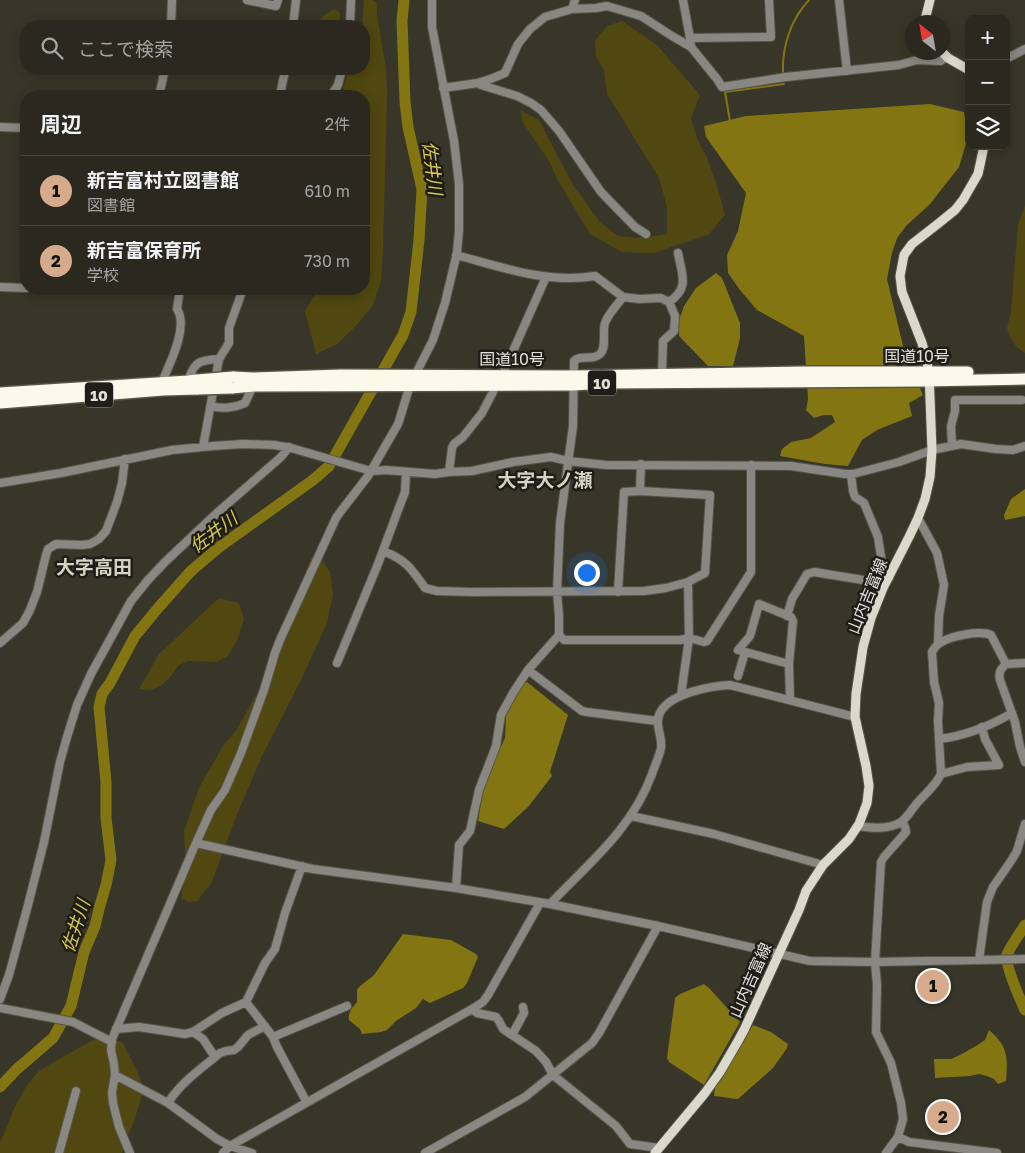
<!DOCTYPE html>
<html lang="ja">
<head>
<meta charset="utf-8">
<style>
  body { margin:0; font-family:"Golos Text","Noto Sans JP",sans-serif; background:#323028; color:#f1f3f6 }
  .controls { position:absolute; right:15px; top:15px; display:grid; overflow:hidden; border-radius:10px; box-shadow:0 2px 12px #0003 }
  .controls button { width:45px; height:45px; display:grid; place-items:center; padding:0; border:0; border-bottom:1px solid #46443d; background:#2a281f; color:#f1f3f6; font:25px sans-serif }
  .compass { position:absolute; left:905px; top:15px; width:45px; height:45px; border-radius:50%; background:#2a281f; box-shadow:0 2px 12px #0003; rotate:329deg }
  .you { position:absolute; left:586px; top:572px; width:18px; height:18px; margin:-12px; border:4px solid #fff; border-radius:50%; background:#1a73e8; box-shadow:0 0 0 8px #1a73e833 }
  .badge { display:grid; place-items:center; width:32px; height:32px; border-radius:50%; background:#d6ab8b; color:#111; font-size:16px; font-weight:700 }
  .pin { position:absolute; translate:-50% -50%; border:2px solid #fff; box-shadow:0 1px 5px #0006 }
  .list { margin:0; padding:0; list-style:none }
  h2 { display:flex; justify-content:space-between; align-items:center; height:65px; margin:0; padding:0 20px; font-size:21px }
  h2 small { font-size:16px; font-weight:400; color:#a5a6a4 }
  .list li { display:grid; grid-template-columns:32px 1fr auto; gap:15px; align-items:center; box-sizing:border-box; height:70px; padding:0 20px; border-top:1px solid #46443d }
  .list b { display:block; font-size:19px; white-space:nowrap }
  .list p { margin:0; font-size:16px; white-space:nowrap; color:#a5a6a4 }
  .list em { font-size:16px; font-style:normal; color:#a5a6a4 }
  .icon { flex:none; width:28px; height:28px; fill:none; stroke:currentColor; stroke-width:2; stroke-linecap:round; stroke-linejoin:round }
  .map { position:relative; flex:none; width:1025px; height:1153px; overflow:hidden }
  .search { position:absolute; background:#2a281f; box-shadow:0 2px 12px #0003; left:20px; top:20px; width:350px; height:55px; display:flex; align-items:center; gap:12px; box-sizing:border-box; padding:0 18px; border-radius:20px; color:#a5a6a4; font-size:19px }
  .panel { position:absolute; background:#2a281f; box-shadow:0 2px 12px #0003; left:20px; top:90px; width:350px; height:205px; border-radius:20px }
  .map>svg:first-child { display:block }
  .green { fill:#504810 }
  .water { fill:#827512 }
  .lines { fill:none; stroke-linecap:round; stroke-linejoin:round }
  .stream { stroke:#827512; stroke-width:2 }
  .river { stroke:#827512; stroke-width:11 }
  .minor-casing { stroke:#575549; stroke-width:10 }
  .major-casing { stroke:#575549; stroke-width:11 }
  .highway-casing { stroke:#575549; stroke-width:14 }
  .minor { stroke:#888781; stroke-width:8 }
  .major { stroke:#dbd9cc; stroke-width:9 }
  .highway { stroke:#fbf9e9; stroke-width:11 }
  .highway-bridge-casing { stroke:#575549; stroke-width:14; stroke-linecap:butt }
  .highway-bridge { stroke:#fbf9e9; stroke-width:11 }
  .labels { text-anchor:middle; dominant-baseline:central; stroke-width:5; stroke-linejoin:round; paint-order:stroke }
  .shield { fill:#1e1d18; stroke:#a7a69f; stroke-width:1 }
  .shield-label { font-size:15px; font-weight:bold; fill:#e2e1d9 }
  .street-label { font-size:16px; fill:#e2e1d9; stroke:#1e1d18 }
  .water-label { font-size:18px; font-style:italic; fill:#dac94f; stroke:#1e1d18 }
  .quarter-label { font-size:19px; font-weight:bold; fill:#d5d3c3; stroke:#1e1d18 }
</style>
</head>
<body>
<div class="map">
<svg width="1025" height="1153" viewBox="0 0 1025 1153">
  <rect width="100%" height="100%" fill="#383629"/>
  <path class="green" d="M364,0H372L377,3V15L386,69L387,93L383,250L381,281L373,305L357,325L337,344L316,354L305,311L318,289H364V96H341L349,69H364V26H362Z
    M334,9L340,13L339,26H315L323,16Z
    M622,21L657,45L700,95L691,118L697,138L707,158L717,186L725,215L709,234L654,253L622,252L590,234L558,181L549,161L523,123L520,110L539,120L573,185L600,222L618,236L636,238L667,234V207L659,178L607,94L604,71L596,56L595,41L607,26Z
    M1025,205V353L1016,346L1010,337L1007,328L1011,311L1018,225Z
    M316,556L321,559L330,572L333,594L327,623L301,680L262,756L235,819L212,882L197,901L188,902L181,898L186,871L184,831L199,788L224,744L236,731L264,681L288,634L304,578L311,559Z
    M219,598L239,603L244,619L237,641L228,656L217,662L188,661L179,665L171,676L162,685L151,690L139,689L159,654Z
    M106,1035L123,1043C129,1057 139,1071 142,1086C145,1098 126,1139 122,1153H0V1143L16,1104L28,1084L40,1070L91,1041Z"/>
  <path class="water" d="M930,104L964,112L968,137L959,167L930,204L906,226L897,238L892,253L887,279L904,350L923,395L909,403L912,416L877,430L862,440L848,466L825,464L780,456L782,449L791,442L811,438L835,422L832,415H824L814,418L806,410L808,399L804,336L757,310L740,290L728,273L727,255L738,231L746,193L706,137L704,126L746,116Z
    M716,273L722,278L740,323V338L733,366H708L679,336V320L684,306L696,288Z
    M1025,489V516L1005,520L1004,515L1011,499Z
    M527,682L568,715L550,772L552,776L528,807L504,829L478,821L483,792L496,757L505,738L506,715L524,683Z
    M403,934L451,940L476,954L478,957L467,983L463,988L430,1003L423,999L416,1008L396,1021L387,1030L381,1032L362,1034L360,1029L349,1020C348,1012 352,1008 357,1002V990L360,986L374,975Z
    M704,984L709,988L740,1022L704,1085L669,1062L667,1058L675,998L680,994Z
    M753,1025L771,1032L788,1044L787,1048L773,1068L738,1099C730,1099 722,1096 714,1096L715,1087Z
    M989,1030C1008,1046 1008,1057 1006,1081L998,1084L994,1079L987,1076L979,1074L970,1076L935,1078L934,1059H951L960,1055L976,1046L985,1040Z"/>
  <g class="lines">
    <path class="stream" d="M783,73C782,46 791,19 809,0
      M730,121L725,92L784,84"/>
    <path class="river" d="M1025,925C1021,932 1009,948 1007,955C1005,966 1020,999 1025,1010
      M0,1087L17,1069L53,1038L71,1006L84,952L95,926L99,909L106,885L111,860L106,818V782L99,707L102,694L110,683L135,636L159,607L191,571L218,548L313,480L329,466L403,335L411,312L419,240L422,189L408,127L405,102L402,21L404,0"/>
    <g class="minor-casing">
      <path id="minor" d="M247,0L276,6L278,0
        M683,0L690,38
        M839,0L847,71
        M572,9L596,8L607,6L641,16L672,36L691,47L717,79L722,87L786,77L899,65L917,60L941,61L947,56
        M171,26L172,0
        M293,26L296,0
        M350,26L351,0
        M691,47L690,38L771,37L769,0
        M1006,59L1025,49
        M478,83L481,85L517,96L531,103L541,110L559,131L601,192L635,227L646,234
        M443,88L478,83L493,78L505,73L518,44L530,29L545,17L572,9L575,0
        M159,96L165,69
        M280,96L283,80L286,69
        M331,96L338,85L342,69
        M0,127L26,128
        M456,255C501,267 548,284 595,276L623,297L639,299L661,298L669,302L675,316L674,331L663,341L662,374
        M0,287L26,288
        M39,289L55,290L67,289
        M669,302C690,288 682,275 678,253
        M505,369L546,277
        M188,381C194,362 199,360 219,359
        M162,382C169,365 189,327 177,309L180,289
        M211,406C221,409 235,408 245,403L253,386
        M952,446L951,426L955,411V400H1022
        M203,447L219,359L229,343V328L243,289
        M449,472L452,448L454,444L463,437L482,413L494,390
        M851,474L853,491L855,497L864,503L878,537L883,570L889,578
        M0,483L61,473L172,450L213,446L243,444L274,445L291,448L371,471L386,470L435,474L449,472L472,471L513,462L551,457L568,461L606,465L791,466L845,474H853L899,462L932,450L961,444L996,449L1013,450L1025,446
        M918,518L937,553L944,585L939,616L938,643
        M383,551C406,560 411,568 425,588L437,591L472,592L644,591L666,588L688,582L705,573L710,495L640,491L641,464
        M618,592L624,492L640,491
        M787,616L792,599L807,574L814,572L863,580L884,587
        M559,635L564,640H680L689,638L704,642L707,641L751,572V465
        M0,643L23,623L30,610L37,592L46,555L48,549L56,544L82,545L90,544L99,539L106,531L117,502L122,483L125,459
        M337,663L378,564L400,505L405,492L406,472
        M789,664L738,650L750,636L759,604L791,617L793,621L789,664L790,700
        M1006,664C1001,669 998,672 1000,680L1015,722L1020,747L1025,762
        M528,670L582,711L587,712L657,721
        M738,676L745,652
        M681,695L689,638L688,582
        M939,739C964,736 990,726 1012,713
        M941,774L967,767L999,765L985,739L982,727
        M631,816L714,834L823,865
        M858,826C871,828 889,830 901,822C908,817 913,807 919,801C927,792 936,785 941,774L938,721L939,703L934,682L932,652C934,649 936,645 940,643C950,636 980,630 991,635L1006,664L1025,663
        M196,843L313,869L456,888L550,904L658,926L810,961L875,962L1025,959
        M456,888L459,845L470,831L479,790L496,746L501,715L513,693L528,670L559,635V615L557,592L560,523L573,426L574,361C581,354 593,361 600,354C607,348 602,332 605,323C608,314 617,305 623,297
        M540,903L488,995L483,1002L472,1009L477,1013L496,1017L499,1021L503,1029L536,1051L546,1062L553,1075L616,1126L630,1144L659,1148
        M550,904C589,863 632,829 652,774C655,765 659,757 661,748C663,736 653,723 661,711C672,693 711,686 730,685L855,717
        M979,960L987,902L993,887L1011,861L1017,851L1025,824
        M0,999L9,975L28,905L44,842L60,762L67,737L77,705L91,674L131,601L148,580L165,562L218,512L281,457L289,447
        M246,1002L265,963L275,949L285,913L302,866
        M0,1008L73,1022L112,1042
        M116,1029L139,1027L185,1034L193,1032L222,1013L246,1002L273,1037L277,1047L306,1101
        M193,1032L203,1039L215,1057
        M512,1035L524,1013L523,1007
        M273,1037L347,1006
        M115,1075L168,1103L217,1139L230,1146L252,1153
        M168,1103C181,1082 201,1069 220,1053L226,1051L234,1050L238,1047L248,1035L265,1026
        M898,1137L909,1142L997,1153
        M59,1153L76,1091
        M130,1153L119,1127L113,1103L112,1092L115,1075L114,1064L111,1050L112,1039L196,843L211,810L225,790L241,753L264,690L275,653L280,640L336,518L341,511L368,476L398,424L400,418L410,385L433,340L445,303L457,253L459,230V184L454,141L432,27V0
        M223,1153L230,1146L472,1009
        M425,1153L525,1097L592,1043L599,1033L658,926
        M886,1153L898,1137L903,1119L901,1103L891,1063L876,1032L877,985L875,962L881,862L884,857L906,832L905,827L902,821"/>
    </g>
    <g class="major-casing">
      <path id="major" d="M928,22L926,16L930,0
        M942,52L948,58L969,70
        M655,1153L705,1093L720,1072L738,1041L744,1030L799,910L806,891L823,865L849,839L859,824L867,803L869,786L866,766L855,717L856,694L863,647L871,618L883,588L909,537L918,518L925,499L930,477L932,450L929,372L925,354L922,343L902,292L900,276L904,255L912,244L939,223L955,210L963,200L978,174L984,146"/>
    </g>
    <g class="highway-casing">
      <path id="highway" d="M233,377L253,378L341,375L574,376L802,372H968
        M232,388L253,386L573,385L606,383L923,381L1025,379
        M0,393L188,381L197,380
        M0,403L163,390L198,389"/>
    </g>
    <use href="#minor" class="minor"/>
    <use href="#major" class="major"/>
    <use href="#highway" class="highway"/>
    <g class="highway-bridge-casing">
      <path id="highway-bridge" d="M197,380L233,377
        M198,389L232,388"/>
    </g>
    <use href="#highway-bridge" class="highway-bridge"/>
  </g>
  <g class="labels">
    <g class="shield">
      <rect x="588" y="370.5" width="28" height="25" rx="4"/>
      <rect x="85" y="382.5" width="28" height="25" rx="4"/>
    </g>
    <g class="shield-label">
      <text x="602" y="383">10</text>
      <text x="99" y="395">10</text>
    </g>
    <g class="street-label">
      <text x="917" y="356">国道10号</text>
      <text x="512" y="359">国道10号</text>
      <text transform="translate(867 596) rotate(-68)">山内吉富線</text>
      <text transform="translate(750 980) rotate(-66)">山内吉富線</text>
    </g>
    <g class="water-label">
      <text transform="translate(433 168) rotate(83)">佐井川</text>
      <text transform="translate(213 532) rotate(-37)">佐井川</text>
      <text transform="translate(75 926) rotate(-72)">佐井川</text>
    </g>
    <g class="quarter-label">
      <text x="545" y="479">大字大ノ瀬</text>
      <text x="94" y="566">大字高田</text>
    </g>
  </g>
</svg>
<div class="controls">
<button>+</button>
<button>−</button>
<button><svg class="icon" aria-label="layers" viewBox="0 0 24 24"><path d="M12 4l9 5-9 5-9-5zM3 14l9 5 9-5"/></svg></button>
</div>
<svg class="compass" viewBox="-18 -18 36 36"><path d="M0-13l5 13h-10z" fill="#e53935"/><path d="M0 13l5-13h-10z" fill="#a5a6a4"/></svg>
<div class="you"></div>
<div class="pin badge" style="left:933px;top:986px">1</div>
<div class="pin badge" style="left:943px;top:1117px">2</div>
<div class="search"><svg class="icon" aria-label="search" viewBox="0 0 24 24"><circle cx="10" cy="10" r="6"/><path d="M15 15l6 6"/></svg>ここで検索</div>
<section class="panel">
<h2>周辺<small>2件</small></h2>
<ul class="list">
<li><span class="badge">1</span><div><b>新吉富村立図書館</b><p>図書館</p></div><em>610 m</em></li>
<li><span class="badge">2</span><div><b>新吉富保育所</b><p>学校</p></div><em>730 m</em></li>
</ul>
</section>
</div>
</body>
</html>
